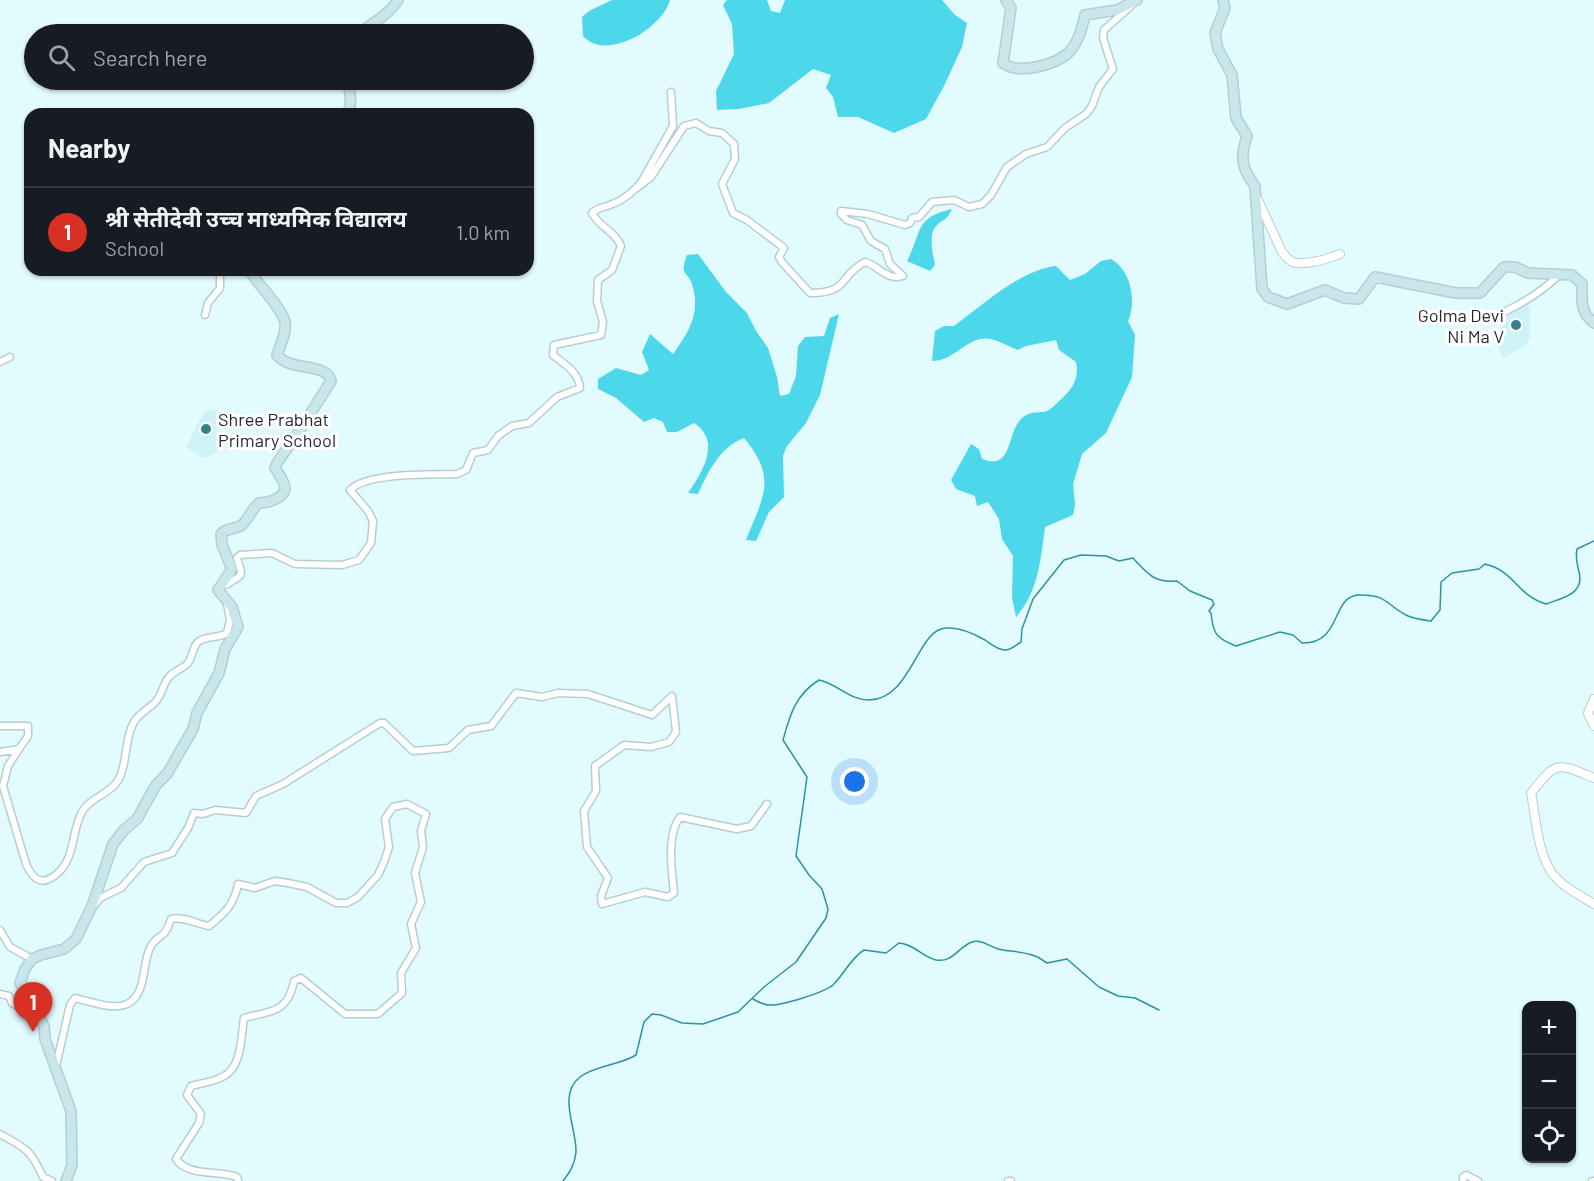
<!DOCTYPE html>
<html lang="en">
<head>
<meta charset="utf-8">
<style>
  body { margin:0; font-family:Barlow,"Noto Sans Devanagari",sans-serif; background:#20242c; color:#f1f3f6 }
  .controls { position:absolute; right:18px; bottom:18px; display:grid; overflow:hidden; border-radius:12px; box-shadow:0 2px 4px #0004 }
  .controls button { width:54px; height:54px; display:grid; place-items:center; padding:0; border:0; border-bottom:2px solid #363941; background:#171b24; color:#f1f3f6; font:30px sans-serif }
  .you { position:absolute; left:855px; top:782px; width:21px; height:21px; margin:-15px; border:4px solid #fff; border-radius:50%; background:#1a73e8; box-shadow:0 0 0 9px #1a73e833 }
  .badge { display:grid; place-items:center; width:39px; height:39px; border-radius:50%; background:#d93025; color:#fff; font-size:20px; font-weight:700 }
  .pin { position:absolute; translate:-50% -50px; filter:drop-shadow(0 2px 3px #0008) }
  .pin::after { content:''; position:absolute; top:32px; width:21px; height:18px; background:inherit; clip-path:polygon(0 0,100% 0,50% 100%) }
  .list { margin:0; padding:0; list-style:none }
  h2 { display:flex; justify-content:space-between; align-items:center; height:78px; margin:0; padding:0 24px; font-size:26px }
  h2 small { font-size:20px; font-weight:400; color:#9ea1a6 }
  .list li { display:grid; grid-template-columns:39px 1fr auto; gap:18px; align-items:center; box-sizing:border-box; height:90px; padding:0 24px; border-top:2px solid #363941 }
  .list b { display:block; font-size:22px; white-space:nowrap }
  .list p { margin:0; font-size:20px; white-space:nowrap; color:#9ea1a6 }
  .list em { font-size:20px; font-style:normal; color:#9ea1a6 }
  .icon { flex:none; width:33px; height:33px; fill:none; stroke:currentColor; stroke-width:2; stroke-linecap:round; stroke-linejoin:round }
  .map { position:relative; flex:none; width:1594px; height:1181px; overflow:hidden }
  .search { position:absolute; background:#171b24; box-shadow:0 2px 4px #0004; left:24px; top:24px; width:510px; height:66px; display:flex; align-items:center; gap:15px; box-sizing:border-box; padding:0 21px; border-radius:33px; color:#9ea1a6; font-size:22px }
  .panel { position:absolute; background:#171b24; box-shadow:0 2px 4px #0004; left:24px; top:108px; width:510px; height:168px; border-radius:18px }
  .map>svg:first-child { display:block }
  .built { fill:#cef2f8 }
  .forest { fill:#4dd7eb }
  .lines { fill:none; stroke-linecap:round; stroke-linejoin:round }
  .stream { stroke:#2b94a3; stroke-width:1.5 }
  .minor-casing { stroke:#b5ced2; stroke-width:9 }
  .tertiary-casing { stroke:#b5ced2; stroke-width:10 }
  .secondary-casing { stroke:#b5ced2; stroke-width:12 }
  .minor { stroke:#fff; stroke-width:6 }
  .tertiary { stroke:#fff; stroke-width:8 }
  .secondary { stroke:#c8e6eb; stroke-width:9 }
  .poi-dot { fill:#387e89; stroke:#fff; stroke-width:2 }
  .labels { text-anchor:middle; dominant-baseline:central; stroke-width:6; stroke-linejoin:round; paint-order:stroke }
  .poi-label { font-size:18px; fill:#1e2729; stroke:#fff; text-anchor:end }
</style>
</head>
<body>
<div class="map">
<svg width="1594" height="1181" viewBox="0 0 1594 1181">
  <rect width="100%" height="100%" fill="#e1fbff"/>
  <path class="built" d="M1527,303L1530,308V338L1526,345L1503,358L1497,344L1502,338L1504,313Z
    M211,409L216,412L217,453L203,458L186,447L204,412Z"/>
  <path class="forest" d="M612,0H670C662,29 606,62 583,36L582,17L589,11Z
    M727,0H767L771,11L780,13L785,0H942L955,15L967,23L962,47L944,86L926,119L894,133L858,117H838L833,97L826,88L831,75L813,69L769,103L739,109L717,110L716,91L734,54L732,24L723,5Z
    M952,209C946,222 944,218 936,226C928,235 933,255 935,265L930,271L907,261C923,230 914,218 952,209Z
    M698,254L726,292L747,313L756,331L768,348L777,377L780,396L789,394L796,376L798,346L805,337L824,336L830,318L839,314L820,395L806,423L787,446L783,456L784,497L769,512L756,541L746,540C763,497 778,479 744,438C720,447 708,472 698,494L688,493C702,473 722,441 694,423L677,432H667L663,422L654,418L644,422L616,398L598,389V379L616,368L641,375L649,370L642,352L650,334L673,354C689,331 701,314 692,284C687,270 679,276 687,255Z
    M1111,259C1131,270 1137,301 1128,321L1135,335L1132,377L1106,433L1082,454L1073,484L1075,505L1073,515L1045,527C1041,558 1038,593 1016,617L1012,597L1013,556L1002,539L999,519L988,502L977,506L975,496L956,489L951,480L971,444L979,449L982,459C1013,471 1006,435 1021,419C1030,410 1037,414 1047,411C1051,409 1055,405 1058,402C1071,391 1080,379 1076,362L1059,350L1056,340L1026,346L1018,350C1007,346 992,336 981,339C963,342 953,361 932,361L935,331L944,326H954C983,305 1020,270 1056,266L1070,280L1085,274L1101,261Z"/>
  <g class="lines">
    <path class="stream" d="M753,999C758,1002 764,1005 770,1005C781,1006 825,992 833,985C844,974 851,958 864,950L886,953L899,943C914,944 922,957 936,960C953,963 958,947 972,942C981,939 989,946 998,949C1010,952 1023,951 1035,956C1039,957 1043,961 1047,963L1067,959L1099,987L1118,996L1135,998L1159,1010
      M563,1181C570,1172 575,1164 576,1152C577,1129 557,1095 580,1077C594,1066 620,1065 636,1055L644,1022L652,1014L661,1015L682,1023L703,1024L738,1012L764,987L796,962L826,918L828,909L822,889L809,875L796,856L807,777L783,740C790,715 795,695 819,680C838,684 849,700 869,700C912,699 917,629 946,628C960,627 973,633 985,640C991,644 997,650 1005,650C1011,650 1016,645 1021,642L1022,629L1033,599L1064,560L1081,555L1106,556L1119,561L1133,558C1148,574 1154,583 1177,581L1190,591L1212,600L1214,604L1209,611L1211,613C1213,634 1216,638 1236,646L1280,632L1293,635L1302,643C1342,644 1331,597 1358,595C1389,594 1386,606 1408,616C1415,619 1424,620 1431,621L1440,610L1441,582L1452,573L1479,569L1485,564C1515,571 1516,595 1546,604C1562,598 1585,594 1579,572C1577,563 1575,558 1577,549L1594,541"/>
    <g class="minor-casing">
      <path id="minor" d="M637,188L651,177L684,126L696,123L709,131L722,133L734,144L735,159L722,184L733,213L747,220L784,248L779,257L781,261L810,293C850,293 838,276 865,262C879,266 887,281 903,276L890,264L885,249L871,241L862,225L847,220L841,214V211L868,214L905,225L910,223L912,218L919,217L932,202L954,200L969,207L982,204L991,195L1007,167L1026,154L1047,147L1065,128L1086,114L1092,106L1099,87L1113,69L1103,38L1104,30L1132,5
        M1504,312C1525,302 1543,291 1560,274
        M205,315L208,303L220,288V270
        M0,362L10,357
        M220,586L228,584L240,576L241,571L237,558L240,555L272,553L295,564L342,565L359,560L371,543L373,521L368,511L350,490C367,472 432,475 457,474L466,470L473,453L488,450L498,436L512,426L529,423L557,397L580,388C579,372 564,364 553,355L554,345L601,335L603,322L597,301L598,280L612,270L621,246C615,231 600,228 592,213C598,207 602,208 610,205C622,201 635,191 642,181L673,126L671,92
        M0,726H28V736L19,749L0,752
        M19,749L8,766L3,786L26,864C34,882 44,887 60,871C75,856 72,829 82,812C90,797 111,794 119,779C128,761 124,739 134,722C140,712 151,708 157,700C163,692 163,683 170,676C176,670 184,668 188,663C193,656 192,648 198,642C206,635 218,639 227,633L230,620L227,604
        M94,906L100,898L121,888L144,862L172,853L188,828L194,813L203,814L215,810L246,813L256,796L283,784L380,723H384L413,751L449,748L468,730L491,726L516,693L542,697L558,693L588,694L652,715L672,696L676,732L669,742L651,747L624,745L595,766L596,791L584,811L587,847L608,878L601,896L602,904L645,892L668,897L674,893C672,872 666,835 680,817L737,829L751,826L767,804
        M0,930L10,947L32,959
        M0,994L9,996L12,1003L18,1006L29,1002
        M56,1066L70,1005L75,998C97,1003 129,1018 140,989C145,976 144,961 150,948C153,941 156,940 162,935C167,932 169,925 171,919C183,916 197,924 209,926C225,913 234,905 238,884L255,888L275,881L288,883L307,887L336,903H347L358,897L378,875L384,862L389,847L385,819L393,807L407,804L426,814L421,831L423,847L415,873L421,902L411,924L416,948L401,973L402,993L378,1014H345L301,978L294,981C288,1013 271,1011 244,1018C241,1036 242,1067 224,1076C215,1082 201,1083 191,1086L187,1095L201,1114L199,1123L176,1159C188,1177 218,1170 237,1177L238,1181
        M0,1134C27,1149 30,1149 43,1177L52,1181
        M1008,1181H1011
        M1463,1181V1177L1466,1175L1478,1181
        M1592,1181H1594"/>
    </g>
    <g class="tertiary-casing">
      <path id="tertiary" d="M1258,200L1282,252C1286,257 1291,263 1297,263C1310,264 1328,259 1340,254
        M1594,699L1588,713L1594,726
        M1594,778C1556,762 1557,761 1531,793C1536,818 1537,848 1550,870C1559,885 1579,895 1594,904"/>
    </g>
    <g class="secondary-casing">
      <path id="secondary" d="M1006,0L1011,8L1003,63C1018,75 1058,65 1070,51C1079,41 1082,28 1085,15L1117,10L1137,0
        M1223,0L1225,8L1215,33L1218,49L1232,75L1236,118L1247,136C1240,158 1241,167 1255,186L1262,289L1268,297L1287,304L1325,290L1344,298L1359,299L1375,277L1456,293H1480L1504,267H1515L1528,273L1572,275L1582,284C1582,301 1580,312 1594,323
        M358,34C371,24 389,15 398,0
        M347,114C353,103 350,92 347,80
        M66,1181L72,1165L71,1111L45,1039L44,1026L20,983L25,969L32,959L41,955L64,949L76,939L92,906L113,844L124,830L137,819L156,785L167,774L193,729L197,713L219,673L225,649L238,627L232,607L218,590L232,569L222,545L221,534C227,527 235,530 242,525C248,520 253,507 259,503C262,502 265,503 268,502C293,494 286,485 275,468L277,463L300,430L331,381C327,362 290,372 277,355C280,346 287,332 285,322C281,306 258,285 249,270"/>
    </g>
    <use href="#minor" class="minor"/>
    <use href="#tertiary" class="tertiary"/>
    <use href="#secondary" class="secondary"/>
  </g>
  <g class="poi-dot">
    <circle cx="1516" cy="325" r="6"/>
    <circle cx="206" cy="429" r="6"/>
  </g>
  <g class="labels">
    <g class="poi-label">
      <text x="1504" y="315">Golma Devi<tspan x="1504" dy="21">Ni Ma V</tspan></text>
      <text x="218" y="419" text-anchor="start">Shree Prabhat<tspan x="218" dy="21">Primary School</tspan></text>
    </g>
  </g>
</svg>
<div class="controls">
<button>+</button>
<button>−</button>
<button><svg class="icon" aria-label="locate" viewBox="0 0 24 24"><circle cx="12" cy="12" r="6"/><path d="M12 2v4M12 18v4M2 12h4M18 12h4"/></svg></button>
</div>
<div class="you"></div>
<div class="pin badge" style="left:33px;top:1032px">1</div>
<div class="search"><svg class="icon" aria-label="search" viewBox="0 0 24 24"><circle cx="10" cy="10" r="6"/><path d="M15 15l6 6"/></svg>Search here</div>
<section class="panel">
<h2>Nearby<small></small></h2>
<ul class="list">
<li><span class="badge">1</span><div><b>श्री सेतीदेवी उच्च माध्यमिक विद्यालय</b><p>School</p></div><em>1.0 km</em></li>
</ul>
</section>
</div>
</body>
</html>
